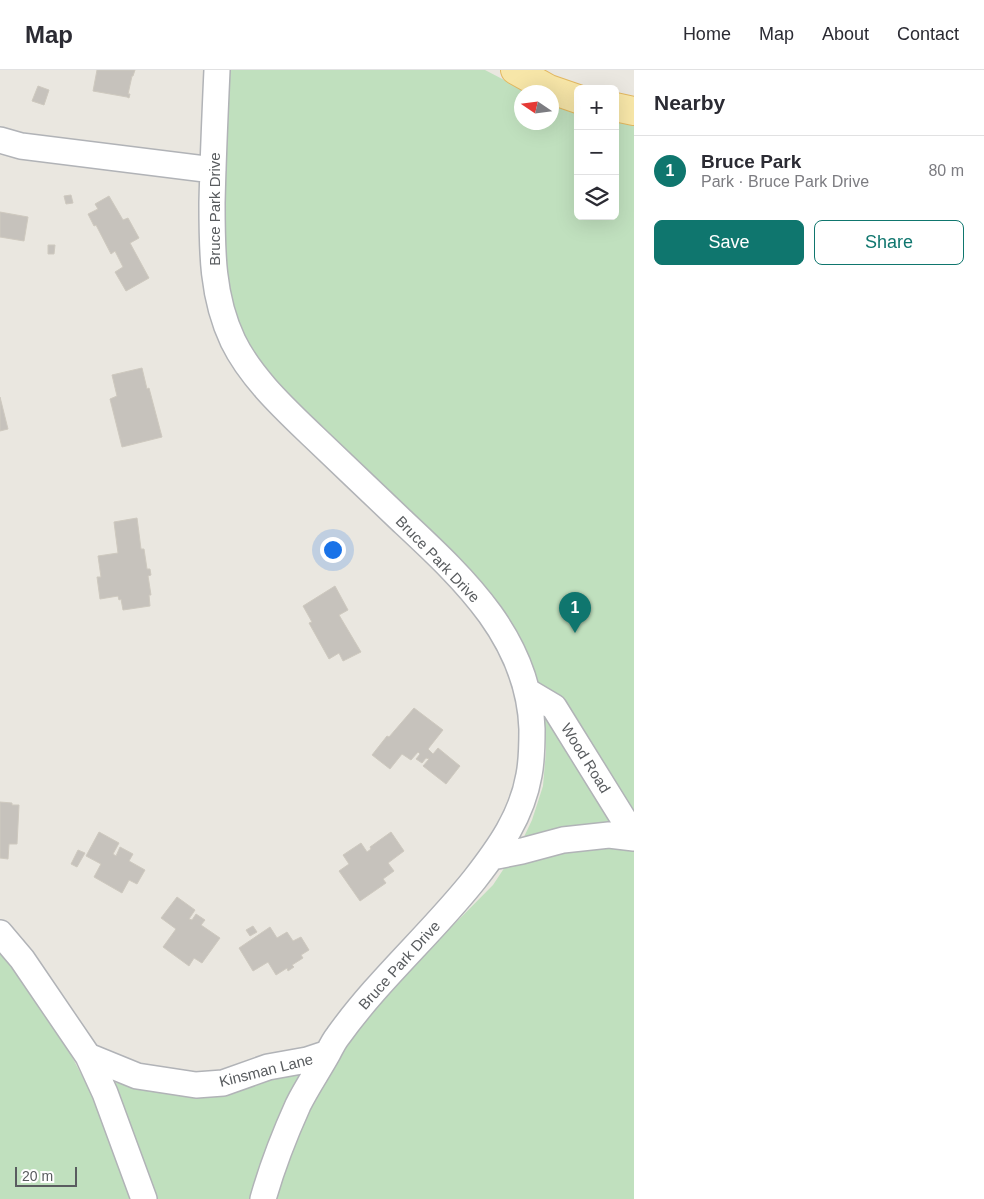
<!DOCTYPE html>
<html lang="en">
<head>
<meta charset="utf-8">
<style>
  body { margin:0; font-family:Arial,sans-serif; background:#f7f7f7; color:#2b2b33 }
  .controls { position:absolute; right:15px; top:15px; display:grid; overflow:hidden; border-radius:8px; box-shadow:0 5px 20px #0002 }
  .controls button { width:45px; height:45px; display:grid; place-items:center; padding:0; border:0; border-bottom:1px solid #e1e1e2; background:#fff; color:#2b2b33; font:25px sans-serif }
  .compass { position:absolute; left:514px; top:15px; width:45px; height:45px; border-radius:50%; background:#fff; box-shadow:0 5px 20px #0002; rotate:283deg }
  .scale { position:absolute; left:15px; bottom:12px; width:62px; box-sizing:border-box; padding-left:5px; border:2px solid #595c5f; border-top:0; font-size:14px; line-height:18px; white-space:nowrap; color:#595c5f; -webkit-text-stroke:4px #fff; paint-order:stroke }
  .you { position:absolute; left:332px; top:479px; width:18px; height:18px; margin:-12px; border:4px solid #fff; border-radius:50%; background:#1a73e8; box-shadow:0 0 0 8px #1a73e833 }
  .badge { display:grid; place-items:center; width:32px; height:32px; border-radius:50%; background:#0f766e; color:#fff; font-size:16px; font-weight:700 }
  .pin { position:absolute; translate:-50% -41px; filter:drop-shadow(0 1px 2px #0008) }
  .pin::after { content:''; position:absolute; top:26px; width:18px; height:15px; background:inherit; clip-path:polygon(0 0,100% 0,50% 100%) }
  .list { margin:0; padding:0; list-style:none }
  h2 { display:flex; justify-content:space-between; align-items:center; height:65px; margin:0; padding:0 20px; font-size:21px }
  h2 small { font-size:16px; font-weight:400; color:#7c7c81 }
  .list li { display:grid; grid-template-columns:32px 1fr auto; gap:15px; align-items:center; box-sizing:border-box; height:70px; padding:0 20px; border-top:1px solid #e1e1e2 }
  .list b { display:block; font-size:19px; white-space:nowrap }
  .list p { margin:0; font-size:16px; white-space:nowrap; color:#7c7c81 }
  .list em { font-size:16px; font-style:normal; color:#7c7c81 }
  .actions { display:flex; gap:10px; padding:15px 20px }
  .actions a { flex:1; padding:11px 0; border:1px solid #0f766e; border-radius:8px; text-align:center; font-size:18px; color:#0f766e }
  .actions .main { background:#0f766e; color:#fff }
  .icon { flex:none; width:28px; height:28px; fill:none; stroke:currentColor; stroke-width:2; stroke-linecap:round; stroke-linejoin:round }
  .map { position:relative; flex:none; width:634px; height:1129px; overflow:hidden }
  header { display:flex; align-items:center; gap:30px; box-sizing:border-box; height:70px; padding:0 25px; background:#fff; border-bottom:1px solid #e1e1e2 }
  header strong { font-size:24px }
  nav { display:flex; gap:28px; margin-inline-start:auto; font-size:18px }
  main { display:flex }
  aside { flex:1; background:#fff }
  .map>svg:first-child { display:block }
  .green { fill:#c0e0be }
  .building { fill:#c6c2bc; stroke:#cec9bf }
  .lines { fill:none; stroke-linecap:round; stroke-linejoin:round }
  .minor-casing { stroke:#b1b3b7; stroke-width:28 }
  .major-casing { stroke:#e3b860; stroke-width:30 }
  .minor { stroke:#fff; stroke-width:25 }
  .major { stroke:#f7e6a8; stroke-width:28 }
  .labels { text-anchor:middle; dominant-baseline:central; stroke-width:4.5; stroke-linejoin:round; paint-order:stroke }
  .street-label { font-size:15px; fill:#595c5f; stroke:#fff }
</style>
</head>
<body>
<header>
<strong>Map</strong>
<nav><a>Home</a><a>Map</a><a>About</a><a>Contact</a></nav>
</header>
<main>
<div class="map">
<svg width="634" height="1129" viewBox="0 0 634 1129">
  <rect width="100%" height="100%" fill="#eae7e0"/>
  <path class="green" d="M227,0H485L527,22H522V52H552V33L578,39V146H615V47L634,51V1129H0V880L33,924L62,968L89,1019L124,1011L300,999L381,928L493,815L522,771L532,750L543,716L546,681L544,645L527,583L504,544L306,344L266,299L245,270L227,222L223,160Z"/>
  <path class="building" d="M97,0H135L133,6H132L128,24H130L129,28L127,27L93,21Z
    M38,16L49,20L44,35L32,31Z
    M71,125L73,133L66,134L64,126Z
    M109,126L123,150L128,148L139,168L130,173L149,208L126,221L115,202L123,197L115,181L111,184L96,155L94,156L88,144L98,139L95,134Z
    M0,142L28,147L24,171L0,167Z
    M48,175H55L54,184H48Z
    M142,298L147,319L149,318L162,367L122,377L110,329L117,326L112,305Z
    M0,327L8,359L0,361Z
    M137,448L141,479H144L147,499H150L151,505L148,506L151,525H149L150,536L123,540L121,529L119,530L118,526L100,529L97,507H101L98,486L118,483L114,452Z
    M335,516L348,540L339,545L361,582L343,591L339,583L329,589L309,553L312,552L303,536Z
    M414,638L443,660L428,679L433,684L438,678L460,696L446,714L423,696L429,689L426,688L422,693L416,689L420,684L418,682L411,690L402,684L390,699L372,685L387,666L389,667Z
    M0,732L12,733V735H19L17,774H9L8,789L0,788Z
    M99,762L119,773L113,784L116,786L120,777L133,784L129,791L145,800L137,814L129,810L122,823L94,807L101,794L86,786Z
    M391,762L404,781L388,793L394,801L383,809L386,813L360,831L339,801L349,794L343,785L361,773L367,782L371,779L370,777Z
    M78,780L85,783L77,797L71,794Z
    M177,827L195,840L189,849L192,850L196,844L205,850L201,855L220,868L202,893L194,888L189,896L163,877L176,859L161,848Z
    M253,856L257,862L250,866L246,860Z
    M270,857L277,868L287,862L293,871L301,867L309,880L301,885L303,888L292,895L294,897L288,901L287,898L276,905L268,892L253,901L239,878Z"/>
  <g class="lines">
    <g class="minor-casing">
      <path id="minor" d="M217,0C215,44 213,89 212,133C212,181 212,227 233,271C251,308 285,339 314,367C343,395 372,422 401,450C463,508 529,568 532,659C532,674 532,690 529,705C522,746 499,778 474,810C431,864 378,910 338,966C334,971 331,977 328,983C318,1001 307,1017 298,1035C284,1066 272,1097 263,1129
        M0,70L21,76L213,100
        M527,621L554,637L634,766
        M492,787L522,781L563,770L609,765L634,768
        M0,863L22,889L88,986L105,1023L144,1129
        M88,986L137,1006L196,1015L223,1013L268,997L307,990L328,983"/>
    </g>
    <g class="major-casing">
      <path id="major" d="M515,0L549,19L578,29
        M615,37L634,41"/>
    </g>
    <use href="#minor" class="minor"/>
    <use href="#major" class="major"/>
  </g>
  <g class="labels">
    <g class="street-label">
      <text transform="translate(214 139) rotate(-90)">Bruce Park Drive</text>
      <text transform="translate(438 489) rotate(46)">Bruce Park Drive</text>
      <text transform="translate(586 688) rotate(58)">Wood Road</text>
      <text transform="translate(399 895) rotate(-48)">Bruce Park Drive</text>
      <text transform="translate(266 1000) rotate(-14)">Kinsman Lane</text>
    </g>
  </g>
</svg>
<div class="controls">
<button>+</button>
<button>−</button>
<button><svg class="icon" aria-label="layers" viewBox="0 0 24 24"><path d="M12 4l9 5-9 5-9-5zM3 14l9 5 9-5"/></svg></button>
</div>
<svg class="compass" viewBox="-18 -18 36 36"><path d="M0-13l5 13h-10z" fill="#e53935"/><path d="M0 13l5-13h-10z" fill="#7c7c81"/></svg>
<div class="scale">20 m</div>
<div class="you"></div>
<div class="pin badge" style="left:575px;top:563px">1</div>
</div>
<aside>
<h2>Nearby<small></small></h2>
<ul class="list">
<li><span class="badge">1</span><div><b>Bruce Park</b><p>Park · Bruce Park Drive</p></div><em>80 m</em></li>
</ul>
<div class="actions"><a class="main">Save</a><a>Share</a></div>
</aside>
</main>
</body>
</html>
